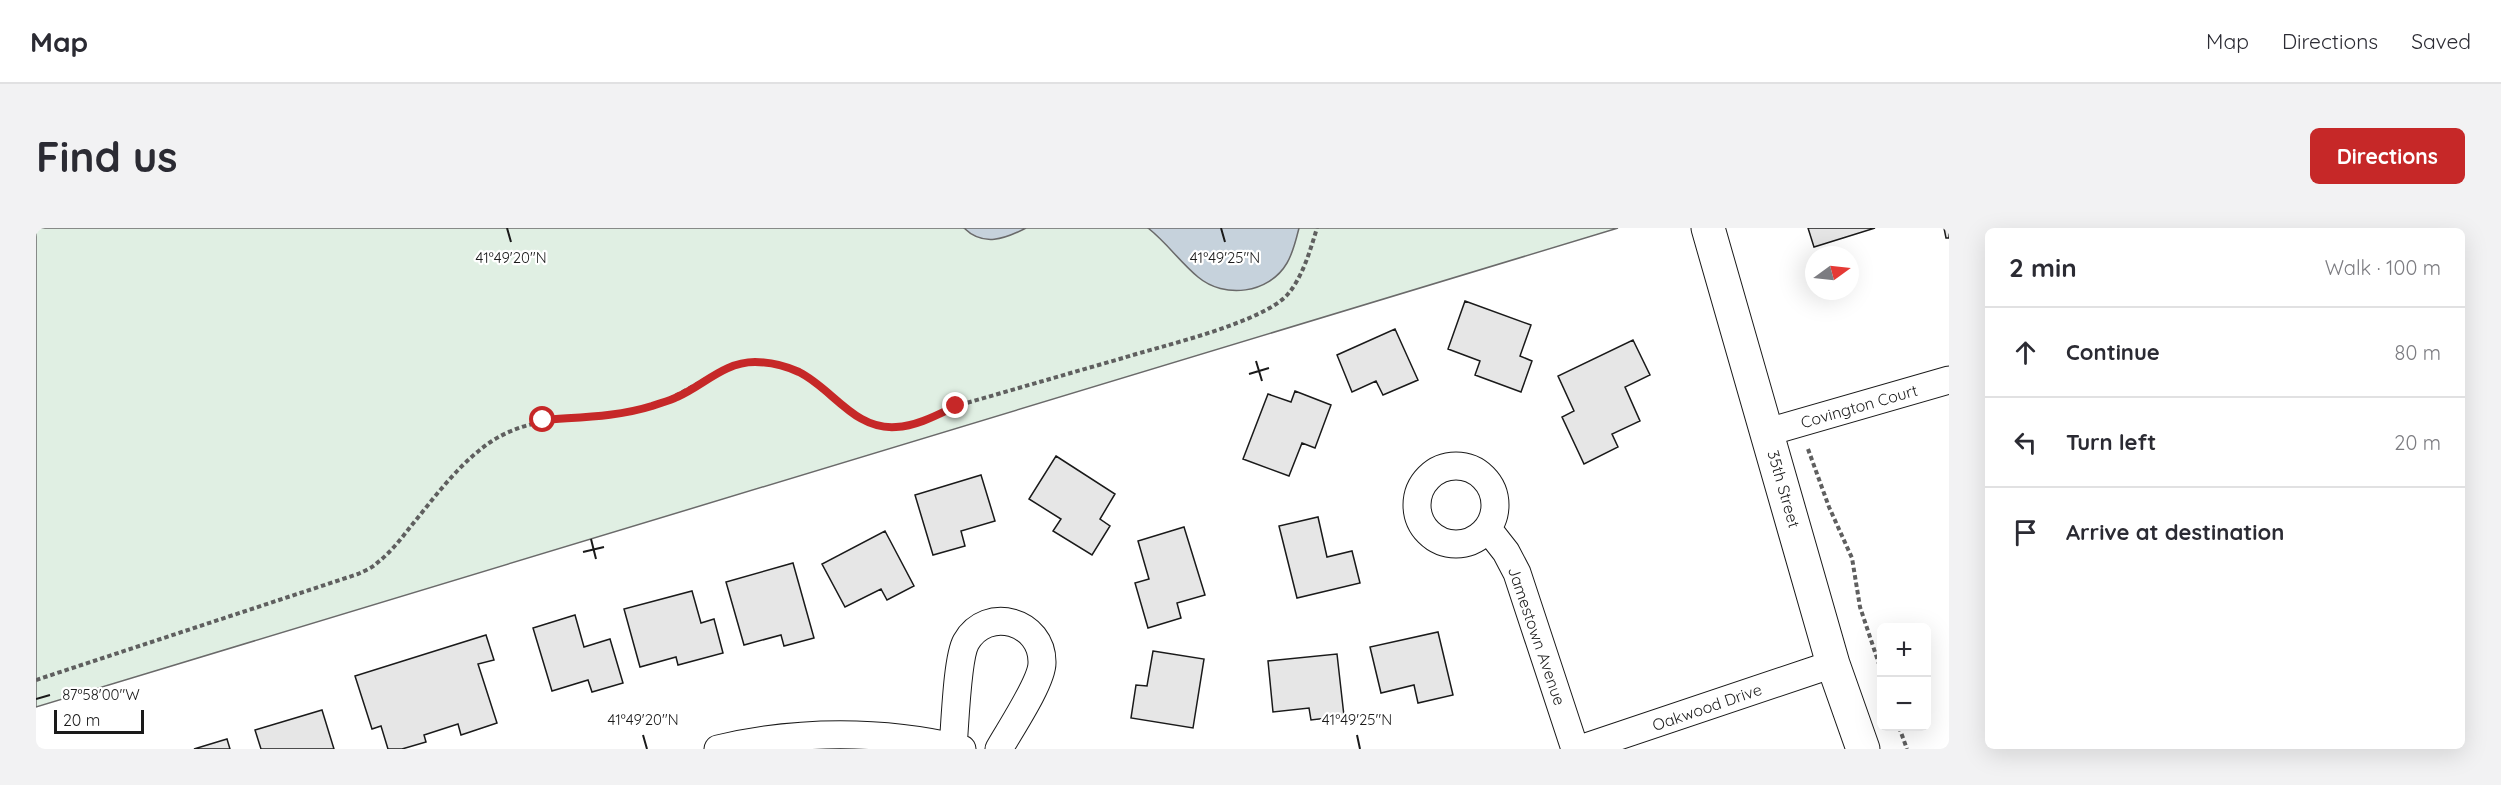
<!DOCTYPE html>
<html lang="en">
<head>
<meta charset="utf-8">
<style>
  body { margin:0; font-family:Quicksand,sans-serif; background:#f2f2f3; color:#2b2b33 }
  .controls { position:absolute; right:18px; bottom:18px; display:grid; overflow:hidden; border-radius:9px; box-shadow:0 6px 24px #0002 }
  .controls button { width:54px; height:54px; display:grid; place-items:center; padding:0; border:0; border-bottom:2px solid #e1e1e2; background:#fff; color:#2b2b33; font:30px sans-serif }
  .compass { position:absolute; left:1769px; top:18px; width:54px; height:54px; border-radius:50%; background:#fff; box-shadow:0 6px 24px #0002; rotate:75deg }
  .scale { position:absolute; left:18px; bottom:15px; width:90px; box-sizing:border-box; padding-left:6px; border:3px solid #1a1a1a; border-top:0; font-size:16px; line-height:21px; white-space:nowrap; color:#1a1a1a; -webkit-text-stroke:4px #fff; paint-order:stroke }
  .stop { position:absolute; width:18px; height:18px; margin:-14px; border:4px solid #c62828; border-radius:50%; background:#fff }
  .stop.end { background:#c62828; border-color:#fff; box-shadow:0 2px 6px #0008 }
  .list { margin:0; padding:0; list-style:none }
  h2 { display:flex; justify-content:space-between; align-items:center; height:78px; margin:0; padding:0 24px; font-size:26px }
  h2 small { font-size:20px; font-weight:400; color:#7c7c81 }
  .list li { display:grid; grid-template-columns:39px 1fr auto; gap:18px; align-items:center; box-sizing:border-box; height:90px; padding:0 24px; border-top:2px solid #e1e1e2 }
  .list b { display:block; font-size:22px; white-space:nowrap }
  .list em { font-size:20px; font-style:normal; color:#7c7c81 }
  .icon { flex:none; width:33px; height:33px; fill:none; stroke:currentColor; stroke-width:2; stroke-linecap:round; stroke-linejoin:round }
  .map { position:relative; flex:none; width:1913px; height:521px; overflow:hidden; border-radius:9px }
  header { display:flex; align-items:center; gap:36px; box-sizing:border-box; height:84px; padding:0 30px; background:#fff; border-bottom:2px solid #e1e1e2 }
  header strong { font-size:28px }
  nav { display:flex; gap:33px; margin-inline-start:auto; font-size:21px }
  .intro { display:flex; align-items:center; justify-content:space-between; box-sizing:border-box; height:144px; padding:0 36px }
  h1 { margin:0; font-size:42px }
  .button { padding:15px 27px; border-radius:9px; background:#c62828; color:#fff; font-size:21px; font-weight:700 }
  main { display:flex; gap:36px; padding:0 36px }
  aside { flex:1; background:#fff; border-radius:9px; box-shadow:0 6px 24px #0002 }
  .map>svg:first-child { display:block }
  .green { fill:#e0efe3; stroke:#6a6a6a; stroke-width:1.5 }
  .water { fill:#c6d2dc; stroke:#6a6a6a; stroke-width:1.5 }
  .building { fill:#e6e6e6; stroke:#1a1a1a; stroke-width:1.5 }
  .lines { fill:none; stroke-linecap:round; stroke-linejoin:round }
  .minor-casing { stroke:#1a1a1a; stroke-width:29 }
  .tertiary-casing { stroke:#1a1a1a; stroke-width:35 }
  .path { stroke:#5f5f5f; stroke-width:4; stroke-dasharray:4.5 3; stroke-linecap:butt }
  .minor { stroke:#fff; stroke-width:27 }
  .tertiary { stroke:#fff; stroke-width:33 }
  .route { stroke:#c62828; stroke-width:8 }
  .ticks { fill:none; stroke:#1a1a1a; stroke-width:2 }
  .labels { text-anchor:middle; dominant-baseline:central; stroke-width:4.5; stroke-linejoin:round; paint-order:stroke }
  .street-label { font-size:16px; fill:#1a1a1a; stroke:#fff }
  .ticks-label { font-size:15px; text-anchor:middle; fill:#1a1a1a; stroke:#fff; stroke-width:4.5; stroke-linejoin:round; paint-order:stroke }
</style>
</head>
<body>
<header>
<strong>Map</strong>
<nav><a>Map</a><a>Directions</a><a>Saved</a></nav>
</header>
<div class="intro"><h1>Find us</h1><a class="button">Directions</a></div>
<main>
<div class="map">
<svg width="1913" height="521" viewBox="0 0 1913 521">
  <rect width="100%" height="100%" fill="#fff"/>
  <path class="green" d="M0,0H1582L0,479Z"/>
  <path class="water" d="M928,0H990C969,11 947,19 928,0Z
    M1112,0H1263C1260,12 1257,25 1251,35C1233,66 1188,71 1162,49C1144,34 1131,15 1112,0Z"/>
  <path class="building" d="M1772,0H1839L1778,19Z
    M1908,0H1913V10H1910Z
    M1429,73L1495,97L1484,128L1496,133L1485,164L1439,147L1444,133L1412,121Z
    M1359,101L1382,152L1347,167L1340,153L1316,164L1301,127Z
    M1597,112L1614,147L1589,159L1604,193L1576,206L1582,219L1548,236L1526,189L1538,183L1522,148Z
    M1259,163L1295,177L1279,220L1266,215L1253,248L1207,231L1232,166L1255,174Z
    M1020,228L1079,266L1064,291L1074,298L1056,327L1017,303L1025,291L993,271Z
    M945,247L959,293L925,303L929,318L897,327L879,267Z
    M1282,289L1291,329L1316,323L1324,355L1261,370L1243,298Z
    M1148,299L1169,367L1141,375L1145,390L1112,400L1099,355L1113,351L1102,313Z
    M849,303L878,358L851,372L845,361L809,379L786,336Z
    M757,335L778,410L748,418L745,407L708,417L690,354Z
    M656,363L665,395L678,391L687,425L642,437L640,429L604,439L588,381Z
    M539,387L548,419L574,411L587,455L556,464L552,452L516,463L497,400Z
    M1402,404L1417,467L1382,475L1378,457L1345,465L1334,419Z
    M450,407L458,432L442,436L461,495L425,507L422,496L388,507L390,514L366,521H352L345,498L336,501L319,448Z
    M1117,423L1168,431L1157,500L1095,490L1100,457L1111,458Z
    M1301,426L1308,488L1275,492L1273,480L1237,484L1232,433Z
    M286,482L298,521H225L219,502Z
    M191,511L194,521H158Z"/>
  <g class="lines">
    <g class="minor-casing">
      <path id="minor" d="M1732,204L1913,152
        M1381 277a39 39 0 1 1 78 0a39 39 0 1 1-78 0Z
        M1452,301L1470,324L1481,345L1539,521
        M917,519C919,498 921,430 930,414C951,377 1007,393 1006,435C1006,454 973,503 963,521
        M682,521C761,502 848,502 926,521
        M1544,521L1797,436"/>
    </g>
    <g class="tertiary-casing">
      <path id="tertiary" d="M1672,0L1797,436L1827,521"/>
    </g>
    <path class="path" d="M1772,221L1793,279L1816,330L1824,379L1846,445
      M0,452L322,346C328,343 336,340 341,335C354,325 365,311 375,298C399,269 423,235 456,213C506,181 564,195 618,177C652,166 680,138 716,134C780,128 805,204 861,199C882,197 901,187 920,178C976,162 1031,146 1087,130C1125,118 1227,95 1252,66C1267,48 1274,23 1281,0
      M1863,499L1871,521"/>
    <use href="#minor" class="minor"/>
    <use href="#tertiary" class="tertiary"/>
  </g>
  <g class="lines">
    <path class="route" d="M507,192C543,189 581,189 616,178C624,175 633,173 641,169C668,157 688,134 719,134C734,134 750,138 763,144C797,161 818,202 860,199C881,198 901,187 920,178"/>
  </g>
  <path class="ticks" d="M471,0L475,14M1185,0L1189,14M1220,133L1226,153M1213,146L1233,140M555,311L560,331M547,324L568,319M0,471L14,467M607,507L611,521M1321,507L1324,521"/>
  <g class="labels">
    <g class="street-label">
      <text transform="translate(1823 178) rotate(-16)">Covington Court</text>
      <text transform="translate(1748 261) rotate(74)">35th Street</text>
      <text transform="translate(1501 408) rotate(71)">Jamestown Avenue</text>
      <text transform="translate(1671 479) rotate(-19)">Oakwood Drive</text>
    </g>
  </g>
  <g class="ticks-label">
    <text x="475" y="35">41°49'20"N</text>
    <text x="1189" y="35">41°49'25"N</text>
    <text x="65" y="472">87°58'00"W</text>
    <text x="607" y="497">41°49'20"N</text>
    <text x="1321" y="497">41°49'25"N</text>
  </g>
</svg>
<div class="controls">
<button>+</button>
<button>−</button>
</div>
<svg class="compass" viewBox="-18 -18 36 36"><path d="M0-13l5 13h-10z" fill="#e53935"/><path d="M0 13l5-13h-10z" fill="#7c7c81"/></svg>
<div class="scale">20 m</div>
<div class="stop" style="left:507px;top:192px"></div>
<div class="stop end" style="left:920px;top:178px"></div>
</div>
<aside>
<h2>2 min<small>Walk · 100 m</small></h2>
<ul class="list">
<li><svg class="icon" aria-label="ahead" viewBox="0 0 24 24"><path d="M12 20V5M6 11l6-6 6 6"/></svg><div><b>Continue</b></div><em>80 m</em></li>
<li><svg class="icon" aria-label="left" viewBox="0 0 24 24"><path d="M17 20v-9H6M10 6l-5 5 5 5"/></svg><div><b>Turn left</b></div><em>20 m</em></li>
<li><svg class="icon" aria-label="arrive" viewBox="0 0 24 24"><path d="M6 21V4h12l-3 4 3 4H6"/></svg><div><b>Arrive at destination</b></div></li>
</ul>
</aside>
</main>
</body>
</html>
